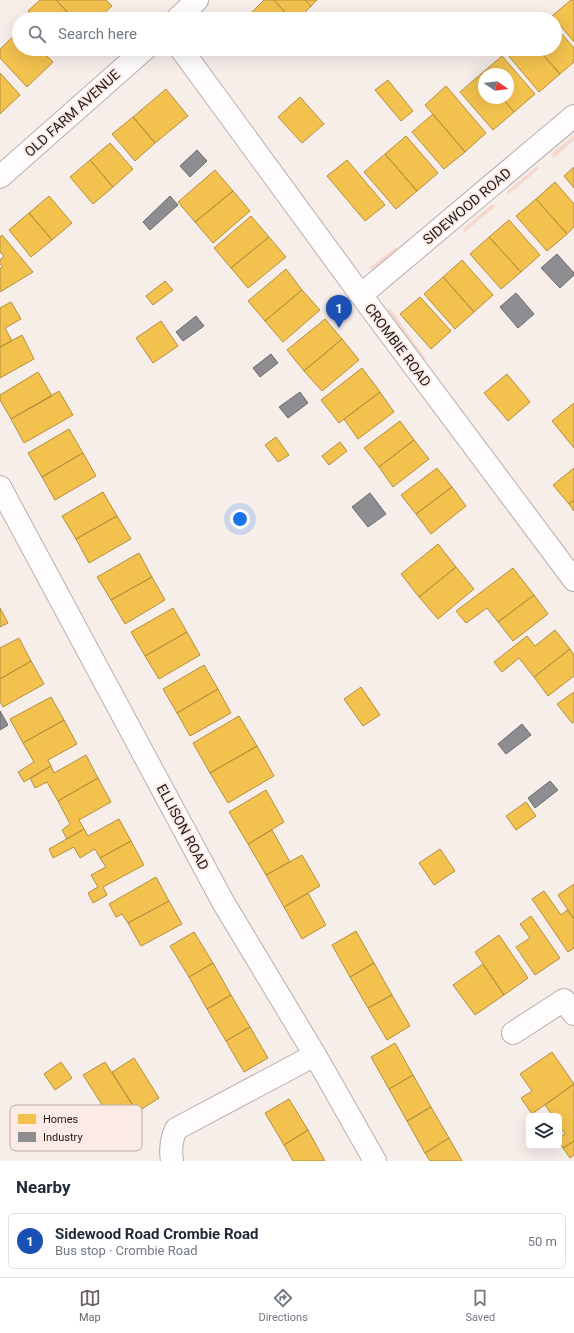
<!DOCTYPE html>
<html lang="en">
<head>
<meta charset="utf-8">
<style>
  body { margin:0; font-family:Roboto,sans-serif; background:#f2f2f3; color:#1f2937 }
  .controls { position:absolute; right:12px; bottom:12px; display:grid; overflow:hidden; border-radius:6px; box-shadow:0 4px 16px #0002 }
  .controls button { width:36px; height:36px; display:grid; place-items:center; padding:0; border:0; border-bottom:1px solid #e0e1e3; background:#fff; color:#1f2937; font:20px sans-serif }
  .compass { position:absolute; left:478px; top:68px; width:36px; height:36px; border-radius:50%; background:#fff; box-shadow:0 4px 16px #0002; rotate:103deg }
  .you { position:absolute; left:240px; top:519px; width:14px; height:14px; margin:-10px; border:3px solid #fff; border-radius:50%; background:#1a73e8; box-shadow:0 0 0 6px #1a73e833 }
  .badge { display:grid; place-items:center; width:26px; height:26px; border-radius:50%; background:#6b6461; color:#fff; font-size:13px; font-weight:700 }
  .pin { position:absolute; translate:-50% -33px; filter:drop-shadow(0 1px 2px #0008) }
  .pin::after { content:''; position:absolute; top:21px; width:14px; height:12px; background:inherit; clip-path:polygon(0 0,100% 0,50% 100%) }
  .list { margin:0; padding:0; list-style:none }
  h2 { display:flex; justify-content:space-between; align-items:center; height:52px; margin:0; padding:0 16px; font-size:17px }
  h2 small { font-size:13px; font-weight:400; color:#747a83 }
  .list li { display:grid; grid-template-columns:26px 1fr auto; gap:12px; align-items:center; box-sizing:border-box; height:56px; margin:0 8px 8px; padding:0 8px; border:1px solid #e0e1e3; border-radius:6px }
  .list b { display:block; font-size:15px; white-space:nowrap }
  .list p { margin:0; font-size:13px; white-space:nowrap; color:#747a83 }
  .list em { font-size:13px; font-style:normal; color:#747a83 }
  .icon { flex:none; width:22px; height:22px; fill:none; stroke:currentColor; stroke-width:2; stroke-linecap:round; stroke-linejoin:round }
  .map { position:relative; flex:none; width:574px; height:1161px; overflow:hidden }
  .search { position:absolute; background:#fff; box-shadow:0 4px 16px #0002; left:12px; right:12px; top:12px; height:44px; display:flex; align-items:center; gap:10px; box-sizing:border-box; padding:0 14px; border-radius:22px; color:#747a83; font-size:15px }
  .sheet { height:116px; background:#fff }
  nav { display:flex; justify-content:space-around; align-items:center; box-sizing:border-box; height:56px; border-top:1px solid #e0e1e3; background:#fff; font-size:11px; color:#747a83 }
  nav a { display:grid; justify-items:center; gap:2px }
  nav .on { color:#6b6461 }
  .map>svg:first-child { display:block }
  .green { fill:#f6d9cd }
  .homes { fill:#f2c14e; stroke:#b38f3e }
  .industry { fill:#8d8d92; stroke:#6c6a6d }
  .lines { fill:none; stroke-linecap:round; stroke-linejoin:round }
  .minor-casing { stroke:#b6afac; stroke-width:24 }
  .minor { stroke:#fefcfc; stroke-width:22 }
  .labels { text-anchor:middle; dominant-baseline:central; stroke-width:4; stroke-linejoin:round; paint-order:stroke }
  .street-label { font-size:14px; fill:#1f1917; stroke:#fcebe5 }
  .key { fill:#fcebe5; stroke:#baaca7; stroke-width:1 }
  .key-label { font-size:11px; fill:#1f1917 }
</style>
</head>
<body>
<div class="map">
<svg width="574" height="1161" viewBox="0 0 574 1161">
  <rect width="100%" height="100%" fill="#f7eeea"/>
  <path class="green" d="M574,135V140L554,158L551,154Z
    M537,166L540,168L508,195L507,191Z
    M492,204L496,206L464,233L463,229Z
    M396,247L400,251L373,273L369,268Z
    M390,308L426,359L422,363L386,312Z"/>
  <path class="homes" d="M40,0H56L74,19H35L28,11Z
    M56,0H106L112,6L98,19H74Z
    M264,0H274L291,19H259L252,12Z
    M274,0H305L311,6L298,19H291Z
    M305,0H317L311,6Z
    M571,0H574V42L552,16Z
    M252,12L259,19H245Z
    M555,26L574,48V62L560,74L538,49H555Z
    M19,31V49H40L53,62L27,87L0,58V49Z
    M255,49H266L260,54Z
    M513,49H538L560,74L539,92L507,54Z
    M502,56L535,94L514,112L502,98H508V74H484V77L481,74Z
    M0,73L20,95L0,114Z
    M481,74L484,77V98H502L514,112L493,130L460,92Z
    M388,80L413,111L401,121L375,90Z
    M446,86L486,133L465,152L425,105Z
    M166,89L188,116L155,143L133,117Z
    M300,97L324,124L302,143L278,117Z
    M433,114L465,152L444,169L412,132Z
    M133,117L155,143L135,161L112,134Z
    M406,136L438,173L417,191L385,154Z
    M110,143L133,169L113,187L90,160Z
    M385,154L417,191L396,209L364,172Z
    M90,160L113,187L93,204L70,177Z
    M347,160L385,205L365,221L327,176Z
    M574,167V188L564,176Z
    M215,170L233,191L195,222L178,202Z
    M555,182L574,204V227L567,234L536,199Z
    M233,191L250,211L213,243L195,222Z
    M49,196L72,223L52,240L29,213Z
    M536,199L567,234L547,251L516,216Z
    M29,213L52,240L31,257L9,230Z
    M251,216L269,237L231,268L214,248Z
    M509,220L540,255L521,272L489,237Z
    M2,235L33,272L0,292V268L3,267L0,264V260L4,256L0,252V237Z
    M269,237L286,257L248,288L231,268Z
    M489,237L521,272L501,289L470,254Z
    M462,260L493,295L474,312L443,277Z
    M286,269L302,290L265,321L248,301Z
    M443,277L474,312L455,329L424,294Z
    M165,281L173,290L153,305L146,296Z
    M302,290L320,310L283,342L265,321Z
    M420,297L451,331L431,349L400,314Z
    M11,302L21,319L5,328L12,341L0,347V308Z
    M325,319L342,339L304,371L287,350Z
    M161,321L178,346L153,363L136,338Z
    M22,335L34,359L0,378V347Z
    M342,339L359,360L322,391L304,371Z
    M362,368L380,392L339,423L321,400Z
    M38,372L52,396L11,419L0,400V395Z
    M507,374L530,402L508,421L484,393Z
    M59,391L73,415L24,443L11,419Z
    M380,392L394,412L358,439L344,419Z
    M574,403V448L552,421Z
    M400,421L414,440L379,467L364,448Z
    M69,429L83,453L42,477L28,453Z
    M276,437L289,455L278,462L265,445Z
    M414,440L429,459L393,487L379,467Z
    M340,442L347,451L329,465L322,456Z
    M83,453L96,476L55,500L42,477Z
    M437,468L452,487L416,514L401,495Z
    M574,468V500L569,504L553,485Z
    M452,487L466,506L431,534L416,514Z
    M103,492L117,516L76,539L62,516Z
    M574,500V511L569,504Z
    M117,516L131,539L89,563L76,539Z
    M438,544L456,567L419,597L401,574Z
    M139,553L152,577L111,600L97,577Z
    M456,567L474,589L438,619L419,597Z
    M513,568L534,595L498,622L487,608L466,623L456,611Z
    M152,577L165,600L125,624L111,600Z
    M534,595L548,614L513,641L498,622Z
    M0,608L8,623L0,627Z
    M173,608L187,632L145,656L131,632Z
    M555,630L570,649L534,677L519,658L502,672L494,662L527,636L535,646Z
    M187,632L200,655L159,679L145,656Z
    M19,638L31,661L0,679V648Z
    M570,649L574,655V676L548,696L534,677Z
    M31,661L44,684L3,707L0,701V679Z
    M204,665L218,689L177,713L163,689Z
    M361,687L380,715L363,726L344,699Z
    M218,689L231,713L190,736L177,713Z
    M574,692V722L572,723L557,704Z
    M51,697L64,720L23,743L10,719Z
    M239,716L257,746L210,773L193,743Z
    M64,720L77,744L48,760L51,766L24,782L18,772L34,762L23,743Z
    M257,746L274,776L228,803L210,773Z
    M86,755L98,778L58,801L47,782L35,788L30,778L51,766L54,773Z
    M98,778L111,802L79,820L84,829L67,839L62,830L70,824L58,801Z
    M266,790L284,822L248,844L229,812Z
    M526,802L536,816L516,830L506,816Z
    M119,819L131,841L100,858L95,849L80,858L74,847L53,858L49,849L84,829L88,836Z
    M272,830L290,862L266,875L248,844Z
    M131,841L144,865L103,887L107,895L93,903L88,893L98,887L91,875L106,867L100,858Z
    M440,849L455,871L434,885L419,863Z
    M302,855L320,886L284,907L266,875Z
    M156,877L169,901L128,923L122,914L116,917L109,904Z
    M574,884V919L558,895Z
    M544,891L561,915L567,910L574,919V948L568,952L532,899Z
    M308,893L326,925L302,939L284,907Z
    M169,901L182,924L141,946L128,923Z
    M531,916L560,958L535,975L516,947L530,938L520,924Z
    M356,931L374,963L350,977L332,945Z
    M194,932L213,963L189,977L170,946Z
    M499,935L528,978L504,995L475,952Z
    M213,963L231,995L207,1009L189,977Z
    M374,963L392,995L368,1008L350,977Z
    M483,964L504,995L475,1015L453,985Z
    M231,995L250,1027L226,1041L207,1009Z
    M392,995L410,1026L387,1040L368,1008Z
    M250,1027L268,1058L244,1072L226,1041Z
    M395,1043L413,1075L389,1089L371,1057Z
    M552,1052L574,1084L532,1114L521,1098L532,1091L520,1074Z
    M134,1058L159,1098L137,1112L112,1072Z
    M61,1062L72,1078L55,1090L44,1074Z
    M105,1062L137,1112L115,1125L83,1075Z
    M413,1075L431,1107L407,1121L389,1089Z
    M574,1084V1141L563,1148L559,1142V1138L565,1134L559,1125V1116H553L545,1105Z
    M289,1099L308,1130L284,1145L265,1113Z
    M431,1107L449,1138L425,1153L407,1121Z
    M308,1130L325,1161H293L284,1145Z
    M449,1138L462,1161H430L425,1153Z
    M574,1141V1155L570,1158L563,1148Z"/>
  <path class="industry" d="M197,150L207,161L190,177L180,166Z
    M170,196L178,205L150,230L143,222Z
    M557,254L574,273V275L560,288L541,268Z
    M516,293L534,314L518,328L500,307Z
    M196,316L204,326L183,341L176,332Z
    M271,354L278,363L260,377L253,368Z
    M300,392L308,403L288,418L279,407Z
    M370,493L386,514L368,527L352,507Z
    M0,711L8,725L0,730Z
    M522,724L531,735L506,754L498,744Z
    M550,781L558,790L535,808L528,798Z"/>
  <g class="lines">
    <g class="minor-casing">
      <path id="minor" d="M177,19L197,0
        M181,49L361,295L574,580
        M0,177L145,49
        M361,295L574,116
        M0,487L223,902L315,1055L375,1161
        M513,1033L564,1000L574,1014
        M172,1161C170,1149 171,1140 176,1129L315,1055"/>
    </g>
    <use href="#minor" class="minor"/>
  </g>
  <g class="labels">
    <g class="street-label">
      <text transform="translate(72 113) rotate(-42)">OLD FARM AVENUE</text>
      <text transform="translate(467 206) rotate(-40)">SIDEWOOD ROAD</text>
      <text transform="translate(398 345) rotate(53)">CROMBIE ROAD</text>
      <text transform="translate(183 827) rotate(62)">ELLISON ROAD</text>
    </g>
  </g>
  <rect x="10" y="1105" width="132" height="46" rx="6" class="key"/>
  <rect x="18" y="1114" width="18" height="10" fill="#f2c14e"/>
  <rect x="18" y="1132" width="18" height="10" fill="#8d8d92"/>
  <g class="key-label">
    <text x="43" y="1123">Homes</text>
    <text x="43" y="1141">Industry</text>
  </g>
</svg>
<div class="controls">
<button><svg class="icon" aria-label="layers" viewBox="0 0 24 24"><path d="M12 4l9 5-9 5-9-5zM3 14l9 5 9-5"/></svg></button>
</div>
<svg class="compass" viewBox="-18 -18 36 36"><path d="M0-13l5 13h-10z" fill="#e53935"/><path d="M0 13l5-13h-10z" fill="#747a83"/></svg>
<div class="you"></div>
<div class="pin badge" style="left:339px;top:328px;background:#1a4fb4">1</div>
<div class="search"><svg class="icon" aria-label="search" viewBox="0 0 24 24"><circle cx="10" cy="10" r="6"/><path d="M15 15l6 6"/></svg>Search here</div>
</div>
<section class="sheet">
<h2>Nearby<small></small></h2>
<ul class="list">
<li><span class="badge" style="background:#1a4fb4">1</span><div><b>Sidewood Road Crombie Road</b><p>Bus stop · Crombie Road</p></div><em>50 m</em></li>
</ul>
</section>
<nav>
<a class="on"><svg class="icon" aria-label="map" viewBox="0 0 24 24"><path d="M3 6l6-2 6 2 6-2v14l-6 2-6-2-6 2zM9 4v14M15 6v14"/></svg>Map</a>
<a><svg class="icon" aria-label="directions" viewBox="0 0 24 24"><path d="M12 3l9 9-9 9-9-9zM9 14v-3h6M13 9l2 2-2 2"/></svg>Directions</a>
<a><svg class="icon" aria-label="saved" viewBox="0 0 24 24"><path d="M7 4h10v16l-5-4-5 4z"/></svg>Saved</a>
</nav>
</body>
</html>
